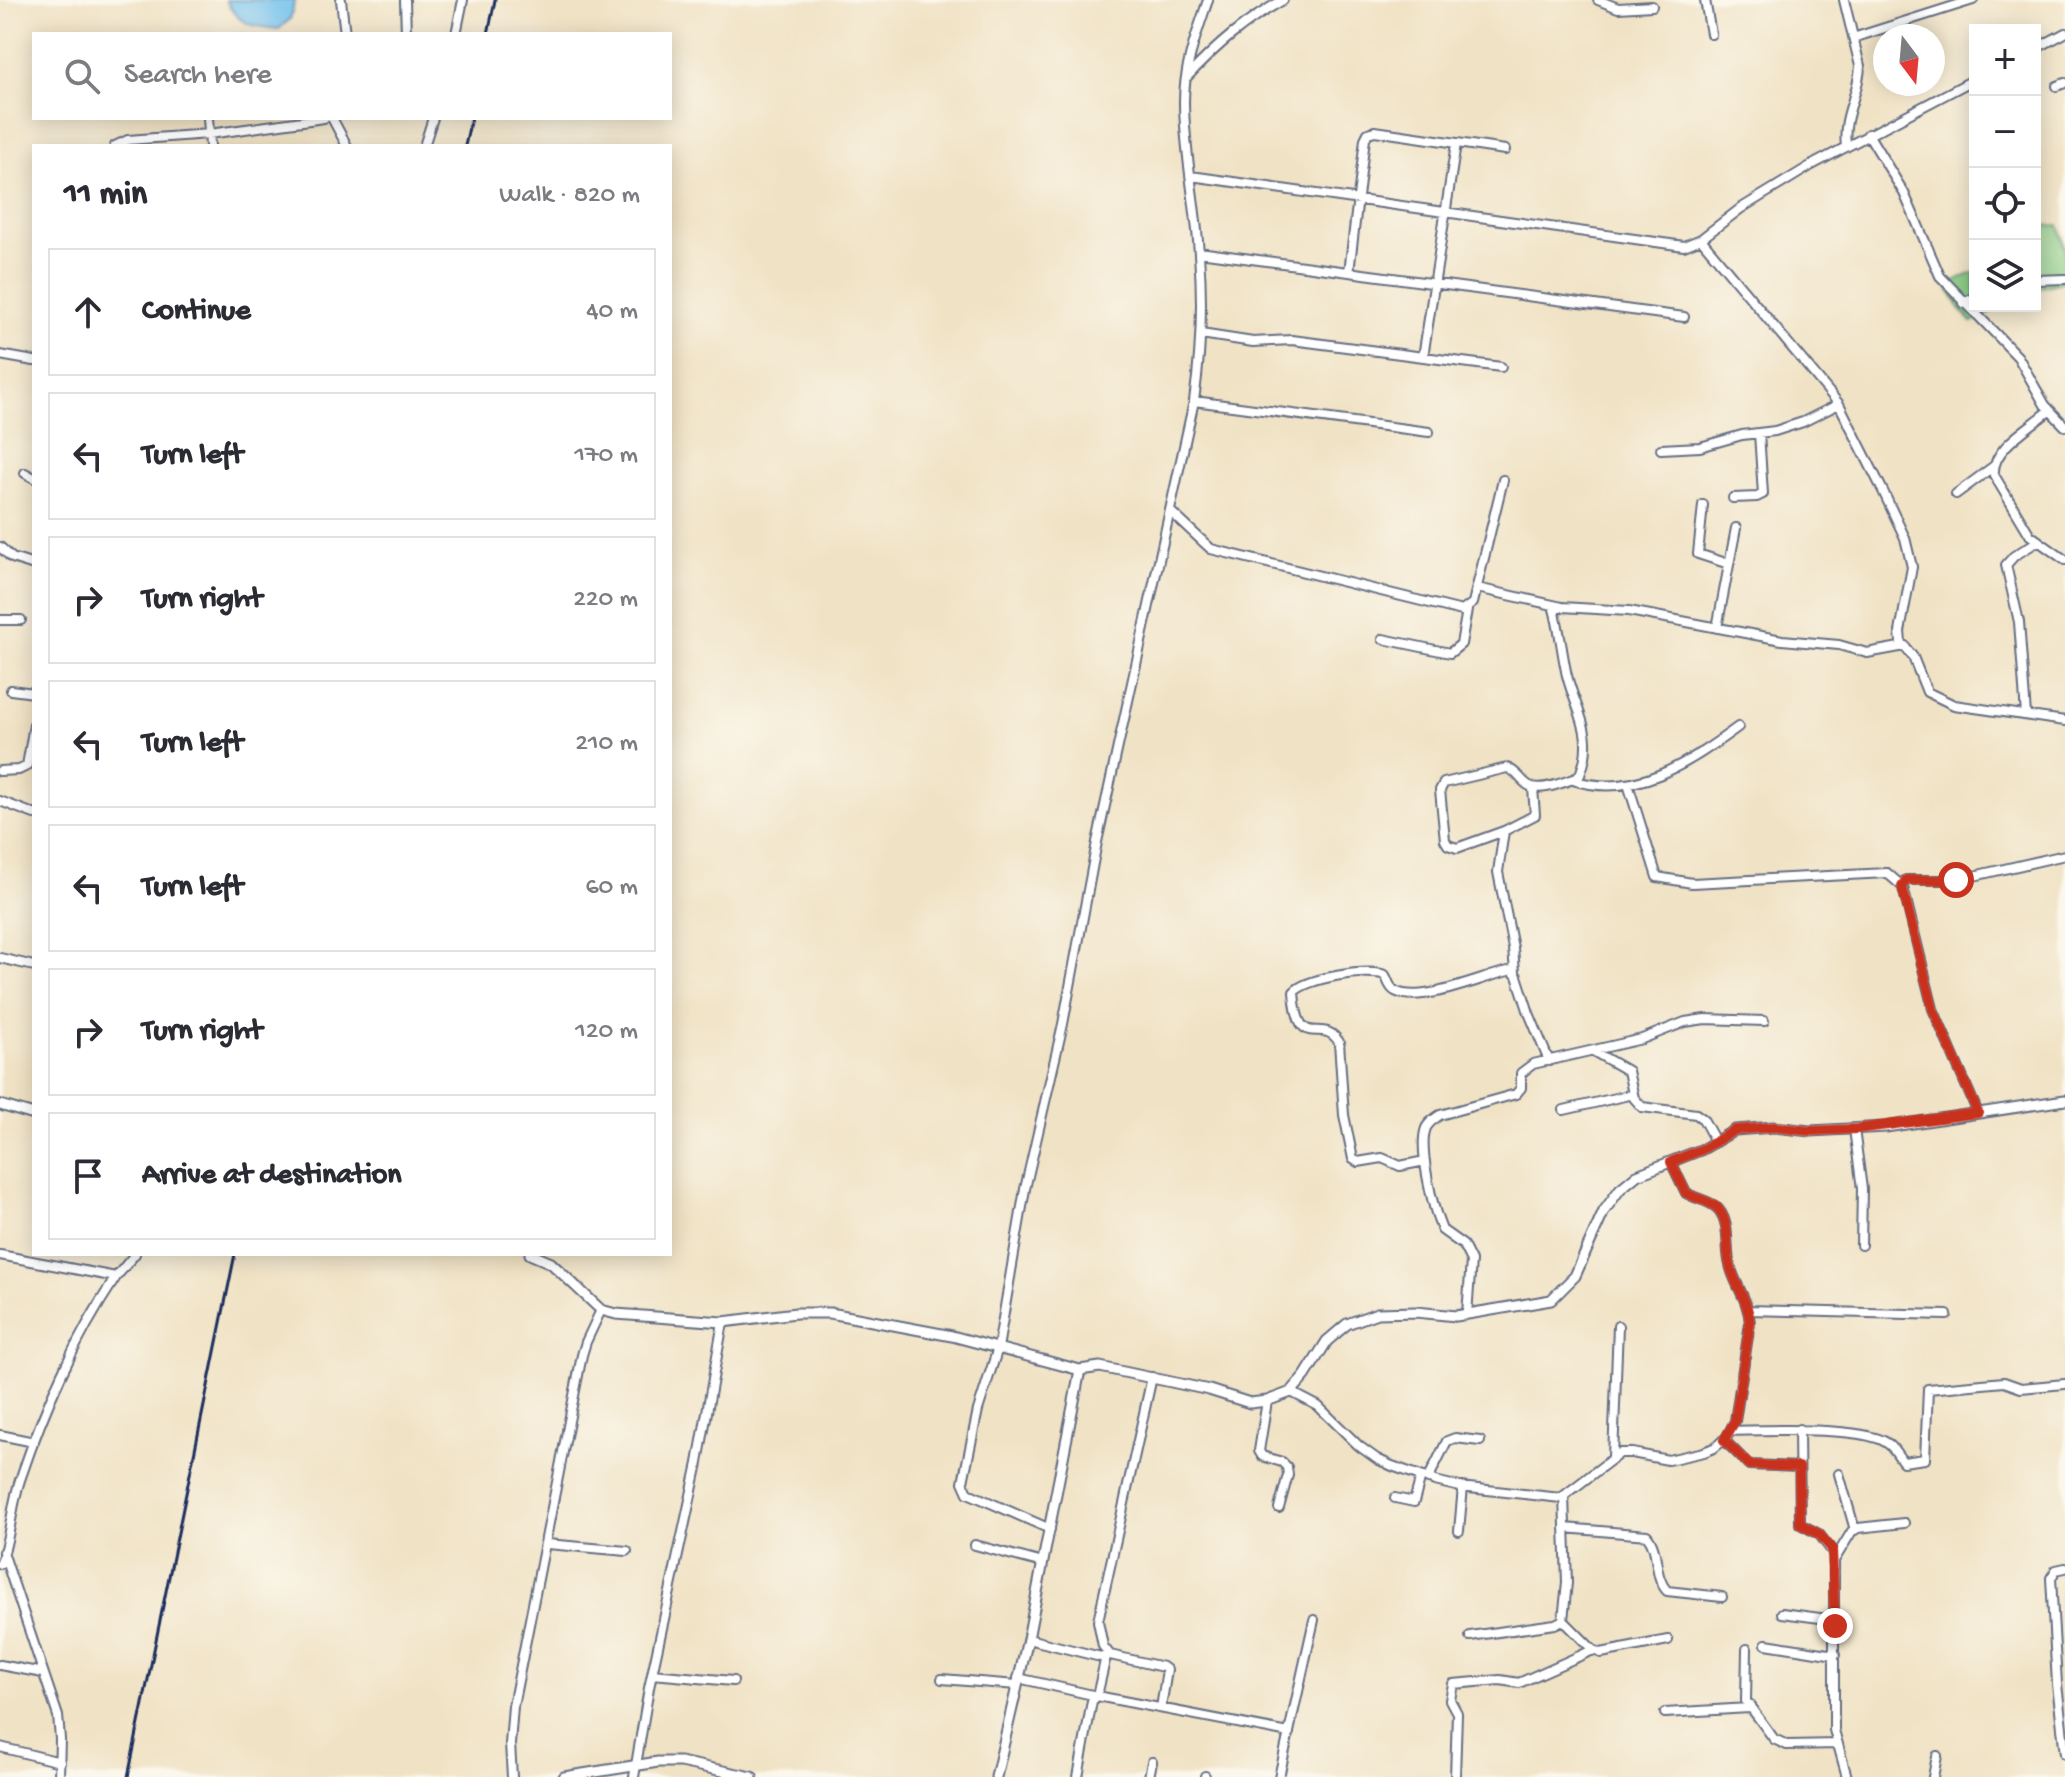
<!DOCTYPE html>
<html lang="en">
<head>
<meta charset="utf-8">
<style>
  body { margin:0; font-family:"Gochi Hand",sans-serif; background:#f2f2f3; color:#2b2b33 }
  .controls { position:absolute; right:24px; top:24px; display:grid; overflow:hidden; border-radius:0px; box-shadow:0 4px 20px #0003 }
  .controls button { width:72px; height:72px; display:grid; place-items:center; padding:0; border:0; border-bottom:2px solid #e1e1e2; background:#fff; color:#2b2b33; font:40px sans-serif }
  .compass { position:absolute; left:1873px; top:24px; width:72px; height:72px; border-radius:50%; background:#fff; box-shadow:0 4px 20px #0003; rotate:164deg }
  .stop { position:absolute; width:24px; height:24px; margin:-18px; border:6px solid #c8321e; border-radius:50%; background:#fff }
  .stop.end { background:#c8321e; border-color:#fff; box-shadow:0 2px 8px #0008 }
  .list { margin:0; padding:0; list-style:none }
  h2 { display:flex; justify-content:space-between; align-items:center; height:104px; margin:0; padding:0 32px; font-size:34px }
  h2 small { font-size:26px; font-weight:400; color:#7c7c81 }
  .list li { display:grid; grid-template-columns:52px 1fr auto; gap:24px; align-items:center; box-sizing:border-box; height:128px; margin:0 16px 16px; padding:0 16px; border:2px solid #e1e1e2; border-radius:0px }
  .list b { display:block; font-size:30px; white-space:nowrap }
  .list em { font-size:26px; font-style:normal; color:#7c7c81 }
  .icon { flex:none; width:44px; height:44px; fill:none; stroke:currentColor; stroke-width:2; stroke-linecap:round; stroke-linejoin:round }
  .map { position:relative; flex:none; width:2065px; height:1777px; overflow:hidden }
  .search { position:absolute; background:#fff; box-shadow:0 4px 20px #0003; left:32px; top:32px; width:640px; height:88px; display:flex; align-items:center; gap:20px; box-sizing:border-box; padding:0 28px; border-radius:0px; color:#7c7c81; font-size:30px }
  .panel { position:absolute; background:#fff; box-shadow:0 4px 20px #0003; left:32px; top:144px; width:640px; height:1112px; border-radius:0px }
  .map>svg:first-child { display:block }
  .green { fill:#88ca83; stroke:#527c70; stroke-width:2 }
  .water { fill:#72c1ed; stroke:#4678a6; stroke-width:2 }
  .lines { fill:none; stroke-linecap:round; stroke-linejoin:round }
  .minor-casing { stroke:#666e82; stroke-width:12 }
  .tertiary-casing { stroke:#666e82; stroke-width:13 }
  .minor { stroke:#fff; stroke-width:8 }
  .tertiary { stroke:#fff; stroke-width:9 }
  .rail { stroke:#1b2f5e; stroke-width:3 }
  .route { stroke:#c8321e; stroke-width:10 }
</style>
</head>
<body>
<div class="map">
<svg width="2065" height="1777" viewBox="0 0 2065 1777">
  <rect width="100%" height="100%" fill="#fbf7ec"/>
  <filter id="ink" filterUnits="userSpaceOnUse"><feTurbulence type="fractalNoise" baseFrequency=".0125" numOctaves="2"/><feDisplacementMap in="SourceGraphic" scale="16" xChannelSelector="R" yChannelSelector="G"/><feConvolveMatrix kernelMatrix="1 2 1 2 8 2 1 2 1" color-interpolation-filters="sRGB"/></filter>
  <filter id="wash" filterUnits="userSpaceOnUse"><feTurbulence type="fractalNoise" baseFrequency=".006" numOctaves="4" result="noise"/><feDisplacementMap in="SourceGraphic" scale="32" xChannelSelector="R" yChannelSelector="G"/><feGaussianBlur stdDeviation="1.8" result="paint"/><feColorMatrix in="noise" values="0 0 0 0 0 0 0 0 0 0 0 0 0 0 0 0 0 1.4 0 .05"/><feComposite in="paint" operator="in"/></filter>
  <g filter="url(#wash)">
    <rect width="100%" height="100%" fill="#f0e2c4"/>
    <path class="green" d="M2059,225L2065,251V281L2035,289V226Z
      M1975,272V306H2002L1972,322L1960,309L1947,285Z"/>
    <path class="water" d="M226,0H295L290,19L279,29C254,27 237,25 226,0Z"/>
  </g>
  <g filter="url(#ink)">
    <g class="lines">
      <g class="minor-casing">
        <path id="minor" d="M341,0L345,34
          M405,0L406,34
          M1598,0L1618,8L1652,6
          M1705,0L1711,34
          M1844,0L1860,66C1859,95 1842,115 1846,146
          M456,34L463,0
          M1853,38L1973,0
          M2035,49L2065,33
          M1187,77C1217,45 1244,22 1283,0
          M2057,86L2065,83
          M208,118L210,146
          M332,118L347,146
          M1868,134L1904,193L1940,276L2018,357L2045,405L2065,426
          M115,146L128,140L209,134L324,118
          M424,146L433,118
          M1191,176L1684,246L1701,239L1740,209L1812,165L1975,79
          M1701,239L1839,404L1883,491L1905,538L1912,567L1900,632L1901,642L1913,657L1927,692L1954,705L2065,721
          M1199,252L1684,317
          M1349,272L1365,139L1368,133L1375,131L1505,150
          M2035,280L2065,279
          M1964,303L1975,297
          M1201,334L1253,342L1292,340L1501,367
          M0,355L34,361
          M1423,357L1456,144
          M1194,401L1429,432
          M2049,411C2031,427 1991,448 1994,475L2030,535L2065,560
          M1661,449L1700,447L1742,435L1775,431L1803,422L1839,404
          M25,473L34,478
          M1956,494L1994,466
          M1733,498L1757,497L1763,494L1759,433
          M1703,505L1698,554L1729,564
          M1170,511L1211,549L1462,611L1473,603L1503,480
          M0,547L12,558L34,565
          M1477,588L1562,607L1629,611L1782,640L1839,645L1867,653L1905,646
          M0,620H21
          M1717,628L1736,528
          M1383,639L1450,653L1461,644L1467,610
          M11,690L34,693
          M2026,715L2019,622L2006,565L2014,556L2038,541
          M0,771L19,770L27,766L34,725
          M1573,780C1635,800 1690,762 1738,727
          M1628,784L1657,877L1692,883L1887,873L1902,886
          M0,801L34,814
          M1504,831L1457,848L1448,845L1445,840L1440,790L1444,783L1507,768C1517,771 1520,780 1528,785C1539,793 1564,782 1576,778L1580,775C1598,729 1571,706 1565,666C1561,645 1559,626 1553,605
          M0,958L34,966
          M1515,972L1513,948L1498,872L1504,831L1535,815L1533,788
          M1593,1051L1628,1071L1634,1098L1642,1107L1696,1114L1703,1119L1715,1141
          M1564,1110L1633,1094
          M1978,1113L1933,1009L1902,883L1906,880H1956L2065,855
          M1854,1129L1862,1189L1861,1245
          M1425,1161L1400,1166L1382,1158L1358,1162L1353,1159L1344,1115L1339,1042C1321,1014 1299,1056 1294,992C1306,978 1368,968 1385,975C1388,980 1389,988 1395,991C1421,1005 1484,976 1512,970L1517,976L1529,1013L1549,1061
          M0,1255L116,1277L135,1254
          M1748,1310L1947,1315
          M1467,1314L1471,1261L1463,1245L1442,1230C1433,1209 1418,1148 1426,1128C1429,1122 1434,1119 1440,1115L1516,1094L1521,1088V1073L1533,1064L1642,1039L1685,1022L1705,1019L1764,1021
          M1152,1377L1098,1621L1103,1646L1110,1655L1163,1667L1167,1670L1161,1708
          M1291,1392L1318,1406L1359,1446L1377,1459L1392,1466L1435,1481L1460,1487L1561,1498L1620,1453H1632L1668,1460L1704,1452L1714,1448L1727,1437L1735,1421L1750,1323C1748,1298 1735,1286 1730,1265C1725,1248 1731,1225 1719,1210C1712,1201 1696,1199 1686,1193L1671,1162
          M1267,1401L1259,1451L1262,1456L1282,1462L1287,1467L1288,1475L1279,1508
          M1799,1429L1800,1524L1819,1534L1834,1554V1730L1847,1777
          M1731,1431C1763,1430 1864,1426 1887,1443C1894,1447 1898,1456 1903,1462L1925,1459L1928,1389L2004,1382L2021,1388L2065,1384
          M0,1435L34,1442
          M1724,1440L1749,1465L1799,1467
          M1613,1457L1618,1326
          M1839,1474L1855,1530
          M1428,1479L1447,1441L1455,1438L1480,1441
          M1395,1498L1414,1502L1421,1476
          M1565,1528L1647,1535C1660,1551 1653,1576 1667,1591L1722,1597
          M1050,1529L968,1493L963,1482L978,1410L998,1348L1025,1189L1063,1024L1097,842L1194,401C1201,352 1203,304 1199,254C1196,203 1184,152 1184,101C1184,66 1197,33 1208,0
          M1459,1531L1463,1487
          M547,1544L627,1551
          M975,1545L1043,1563
          M3,1552L58,1716L60,1739L59,1777
          M1835,1559L1852,1531L1858,1528L1904,1523
          M0,1564C11,1537 11,1507 20,1480C45,1406 73,1342 116,1277
          M2065,1568L2056,1570L2051,1578L2057,1684L2065,1754
          M1782,1613L1835,1620
          M1563,1620L1593,1650L1601,1653L1668,1640
          M1470,1636L1555,1624L1563,1620L1567,1583L1564,1496
          M1028,1639L1105,1658
          M1766,1644L1835,1655
          M1747,1649L1746,1701L1774,1739L1787,1745L1838,1744
          M0,1665L43,1673
          M652,1674L733,1681
          M1018,1678L1097,1696L1107,1652
          M942,1679L1017,1685
          M1665,1713L1749,1708
          M0,1747L60,1762
          M512,1777L510,1744L513,1706L582,1355L586,1342L601,1310
          M634,1777L649,1688L698,1463L723,1322
          M1078,1777L1092,1701L1097,1696L1289,1733
          M1149,1777L1152,1762
          M1205,1777V1776
          M1279,1777L1314,1620
          M1455,1777L1457,1713L1450,1700L1453,1684L1500,1680L1519,1683L1593,1650
          M1933,1777L1937,1756"/>
      </g>
      <g class="tertiary-casing">
        <path id="tertiary" d="M0,1105L34,1115
          M530,1254L551,1263L601,1310L616,1314L723,1322L796,1313H830L952,1336L1080,1370L1028,1639L996,1777
          M1080,1370L1100,1367L1209,1390L1250,1403L1267,1401L1291,1392L1305,1376L1327,1341L1347,1324L1377,1313L1416,1312L1456,1316L1551,1300L1575,1276L1604,1211L1620,1189L1637,1175L1703,1149L1735,1130L1774,1127L1810,1131L1886,1127L2065,1100
          M564,1777L658,1762H680L752,1777"/>
      </g>
      <use href="#minor" class="minor"/>
      <use href="#tertiary" class="tertiary"/>
      <path class="rail" d="M488,34L495,0
        M465,146L471,118
        M128,1777L235,1254"/>
    </g>
  </g>
  <g class="lines" filter="url(#ink)">
    <path class="route" d="M1835,1626L1832,1549L1819,1534L1800,1524L1799,1467L1749,1465L1724,1440L1735,1421L1750,1323C1748,1299 1735,1286 1730,1265C1725,1248 1731,1225 1719,1210C1712,1201 1696,1199 1686,1193L1671,1162L1703,1149L1735,1130L1774,1127L1810,1131L1857,1129L1978,1113L1933,1009L1902,886L1906,880H1956"/>
  </g>
</svg>
<div class="controls">
<button>+</button>
<button>−</button>
<button><svg class="icon" aria-label="locate" viewBox="0 0 24 24"><circle cx="12" cy="12" r="6"/><path d="M12 2v4M12 18v4M2 12h4M18 12h4"/></svg></button>
<button><svg class="icon" aria-label="layers" viewBox="0 0 24 24"><path d="M12 4l9 5-9 5-9-5zM3 14l9 5 9-5"/></svg></button>
</div>
<svg class="compass" viewBox="-18 -18 36 36"><path d="M0-13l5 13h-10z" fill="#e53935"/><path d="M0 13l5-13h-10z" fill="#7c7c81"/></svg>
<div class="stop" style="left:1956px;top:880px"></div>
<div class="stop end" style="left:1835px;top:1626px"></div>
<div class="search"><svg class="icon" aria-label="search" viewBox="0 0 24 24"><circle cx="10" cy="10" r="6"/><path d="M15 15l6 6"/></svg>Search here</div>
<section class="panel">
<h2>11 min<small>Walk · 820 m</small></h2>
<ul class="list">
<li><svg class="icon" aria-label="ahead" viewBox="0 0 24 24"><path d="M12 20V5M6 11l6-6 6 6"/></svg><div><b>Continue</b></div><em>40 m</em></li>
<li><svg class="icon" aria-label="left" viewBox="0 0 24 24"><path d="M17 20v-9H6M10 6l-5 5 5 5"/></svg><div><b>Turn left</b></div><em>170 m</em></li>
<li><svg class="icon" aria-label="right" viewBox="0 0 24 24"><path d="M7 20v-9h11M14 6l5 5-5 5"/></svg><div><b>Turn right</b></div><em>220 m</em></li>
<li><svg class="icon" aria-label="left" viewBox="0 0 24 24"><path d="M17 20v-9H6M10 6l-5 5 5 5"/></svg><div><b>Turn left</b></div><em>210 m</em></li>
<li><svg class="icon" aria-label="left" viewBox="0 0 24 24"><path d="M17 20v-9H6M10 6l-5 5 5 5"/></svg><div><b>Turn left</b></div><em>60 m</em></li>
<li><svg class="icon" aria-label="right" viewBox="0 0 24 24"><path d="M7 20v-9h11M14 6l5 5-5 5"/></svg><div><b>Turn right</b></div><em>120 m</em></li>
<li><svg class="icon" aria-label="arrive" viewBox="0 0 24 24"><path d="M6 21V4h12l-3 4 3 4H6"/></svg><div><b>Arrive at destination</b></div></li>
</ul>
</section>
</div>
</body>
</html>
